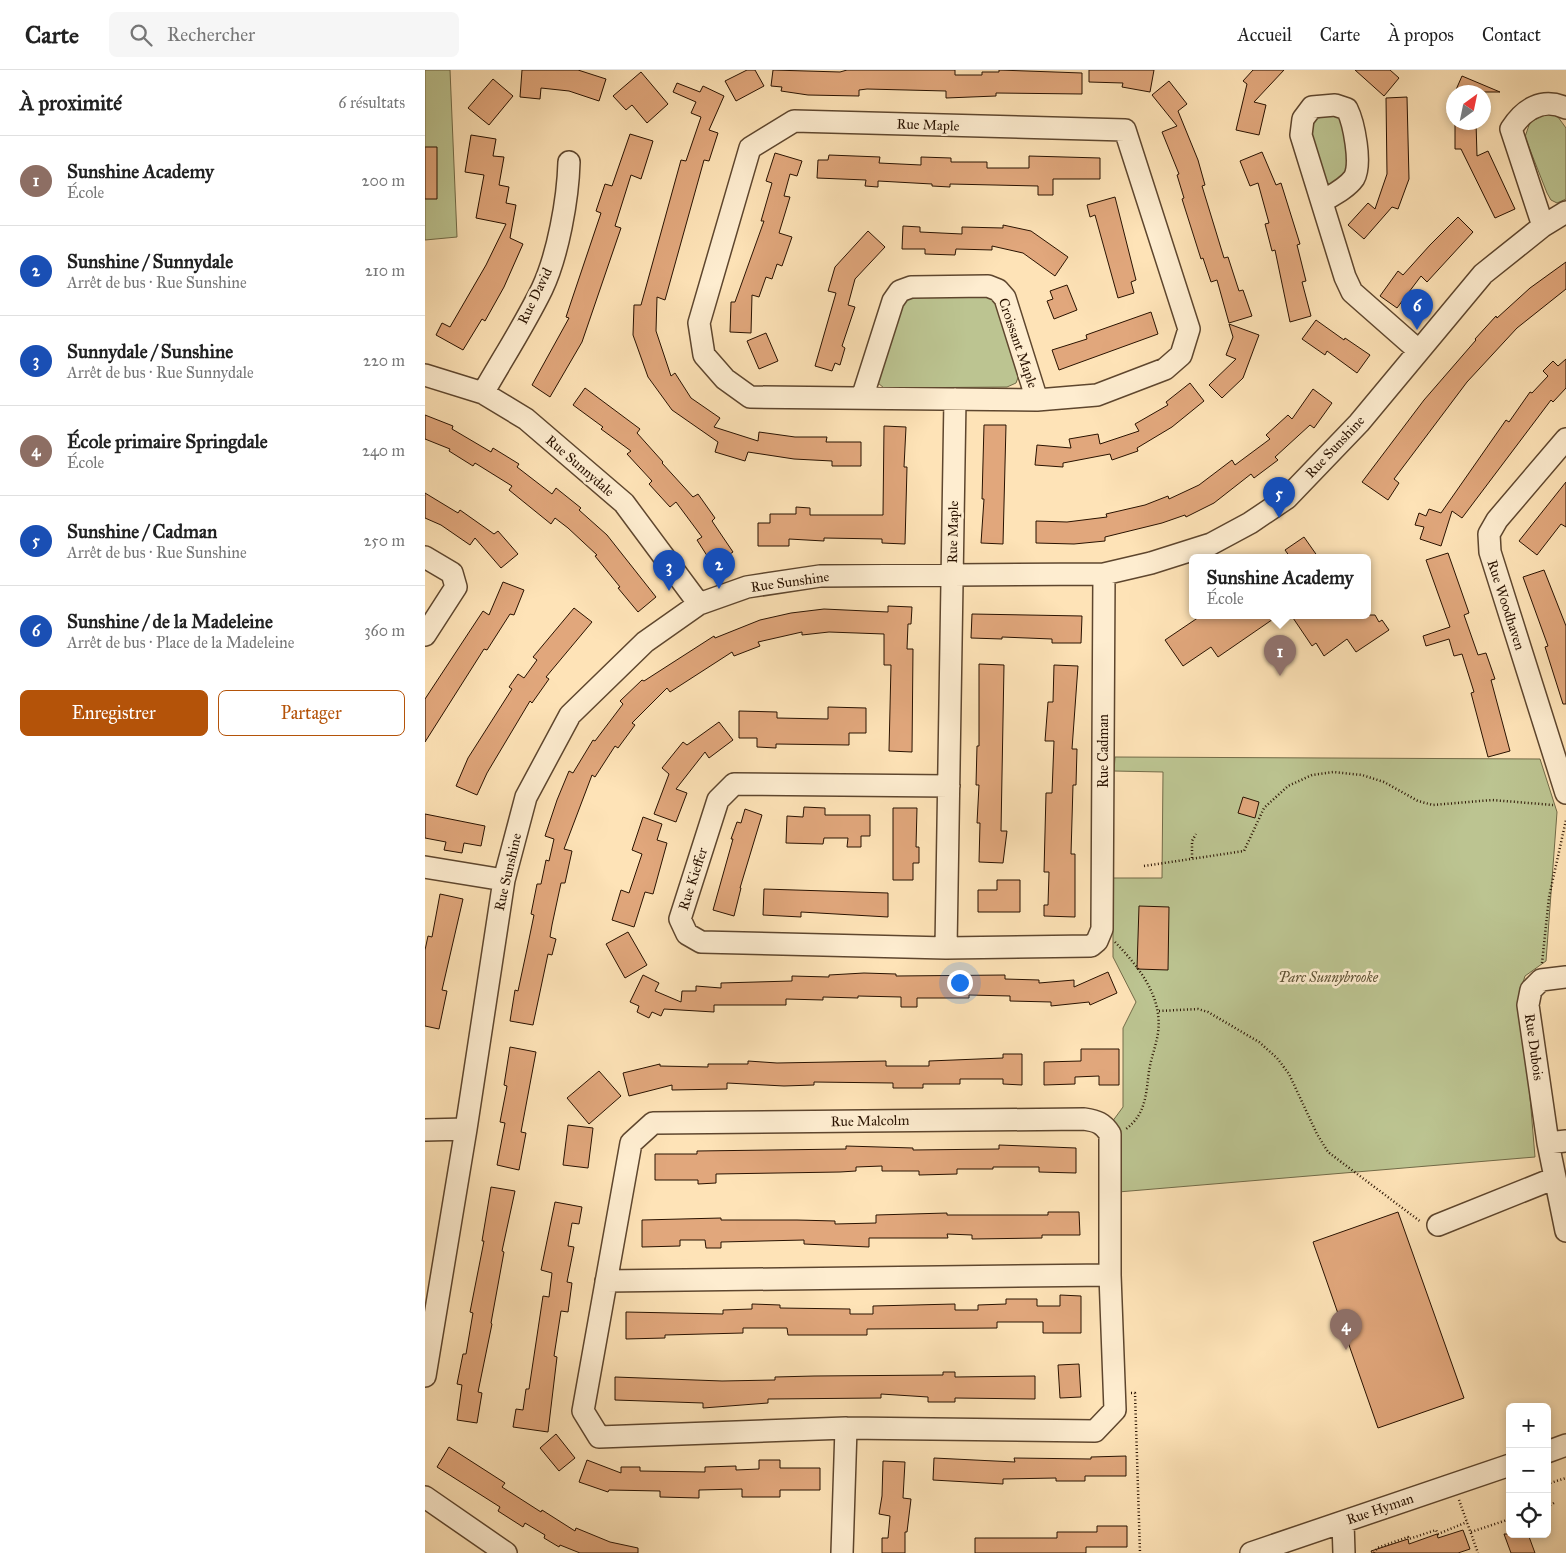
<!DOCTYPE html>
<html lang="fr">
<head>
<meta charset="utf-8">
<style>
  body { margin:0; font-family:"IM FELL Great Primer",serif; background:#f6f6f6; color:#222 }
  .controls { position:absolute; right:15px; bottom:15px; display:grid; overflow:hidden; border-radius:8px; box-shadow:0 2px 8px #0003 }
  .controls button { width:45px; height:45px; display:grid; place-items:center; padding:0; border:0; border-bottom:1px solid #e0e0e0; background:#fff; color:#222; font:25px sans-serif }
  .compass { position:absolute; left:1021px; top:15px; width:45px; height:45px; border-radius:50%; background:#fff; box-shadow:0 2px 8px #0003; rotate:33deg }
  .you { position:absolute; left:534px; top:912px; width:18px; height:18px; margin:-12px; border:4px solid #fff; border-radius:50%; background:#1a73e8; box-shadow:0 0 0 8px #1a73e833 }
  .badge { display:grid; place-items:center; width:32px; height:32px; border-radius:50%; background:#b45309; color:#fff; font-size:16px; font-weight:700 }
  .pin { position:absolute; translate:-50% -41px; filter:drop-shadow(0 1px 2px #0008) }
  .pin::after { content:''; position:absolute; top:26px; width:18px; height:15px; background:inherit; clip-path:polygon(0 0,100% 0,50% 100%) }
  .popup { position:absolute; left:764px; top:484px; width:182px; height:65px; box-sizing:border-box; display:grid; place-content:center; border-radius:8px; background:#fff; filter:drop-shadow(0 1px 4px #0005); font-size:16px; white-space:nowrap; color:#767676 }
  .popup b { font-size:19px; color:#222 }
  .popup::after { content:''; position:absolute; left:50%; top:100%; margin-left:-10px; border:10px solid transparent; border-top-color:#fff }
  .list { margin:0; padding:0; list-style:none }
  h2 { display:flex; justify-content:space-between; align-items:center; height:65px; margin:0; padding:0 20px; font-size:21px }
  h2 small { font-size:16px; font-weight:400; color:#767676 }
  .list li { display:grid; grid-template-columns:32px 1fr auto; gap:15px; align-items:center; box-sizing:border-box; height:90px; padding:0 20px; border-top:1px solid #e0e0e0 }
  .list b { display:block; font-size:19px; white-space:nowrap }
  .list p { margin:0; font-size:16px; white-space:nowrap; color:#767676 }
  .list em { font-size:16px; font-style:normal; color:#767676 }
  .actions { display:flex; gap:10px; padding:15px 20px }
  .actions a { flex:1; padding:11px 0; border:1px solid #b45309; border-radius:8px; text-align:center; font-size:18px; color:#b45309 }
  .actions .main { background:#b45309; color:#fff }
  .icon { flex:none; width:28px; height:28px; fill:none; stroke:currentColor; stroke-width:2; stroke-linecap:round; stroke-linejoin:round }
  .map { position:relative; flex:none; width:1141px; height:1483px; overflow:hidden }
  header { display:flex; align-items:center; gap:30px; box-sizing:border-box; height:70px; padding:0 25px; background:#fff; border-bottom:1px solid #e0e0e0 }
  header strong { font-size:24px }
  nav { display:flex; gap:28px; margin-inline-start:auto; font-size:18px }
  .search { width:350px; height:45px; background:#f6f6f6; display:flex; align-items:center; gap:12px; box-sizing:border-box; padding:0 18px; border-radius:8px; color:#767676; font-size:19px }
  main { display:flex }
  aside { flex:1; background:#fff }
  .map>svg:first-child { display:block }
  .green { fill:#bcc491; stroke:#726b48 }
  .building { fill:#e1a77c; stroke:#291200 }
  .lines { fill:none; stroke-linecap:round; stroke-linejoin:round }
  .minor-casing { stroke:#5e462e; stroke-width:24 }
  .path { stroke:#291200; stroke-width:2.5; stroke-dasharray:1 2.5; stroke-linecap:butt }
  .minor { stroke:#feedd0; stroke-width:21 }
  .labels { text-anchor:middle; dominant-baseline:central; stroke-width:5; stroke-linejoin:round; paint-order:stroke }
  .street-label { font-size:14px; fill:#291200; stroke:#feedd0 }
  .park-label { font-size:14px; font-style:italic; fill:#5c5033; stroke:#feedd0 }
</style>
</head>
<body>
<header>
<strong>Carte</strong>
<div class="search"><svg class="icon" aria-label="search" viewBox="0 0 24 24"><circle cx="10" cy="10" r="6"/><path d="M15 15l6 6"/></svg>Rechercher</div>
<nav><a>Accueil</a><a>Carte</a><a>À propos</a><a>Contact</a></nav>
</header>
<main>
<aside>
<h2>À proximité<small>6 résultats</small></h2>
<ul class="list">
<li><span class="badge" style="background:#8d6e63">1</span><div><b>Sunshine Academy</b><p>École</p></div><em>200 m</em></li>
<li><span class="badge" style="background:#1a4fb4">2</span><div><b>Sunshine / Sunnydale</b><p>Arrêt de bus · Rue Sunshine</p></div><em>210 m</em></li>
<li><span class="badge" style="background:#1a4fb4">3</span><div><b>Sunnydale / Sunshine</b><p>Arrêt de bus · Rue Sunnydale</p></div><em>220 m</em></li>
<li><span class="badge" style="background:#8d6e63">4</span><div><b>École primaire Springdale</b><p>École</p></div><em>240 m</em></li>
<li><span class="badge" style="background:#1a4fb4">5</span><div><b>Sunshine / Cadman</b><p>Arrêt de bus · Rue Sunshine</p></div><em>250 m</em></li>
<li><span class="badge" style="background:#1a4fb4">6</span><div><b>Sunshine / de la Madeleine</b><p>Arrêt de bus · Place de la Madeleine</p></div><em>360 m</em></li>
</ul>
<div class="actions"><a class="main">Enregistrer</a><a>Partager</a></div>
</aside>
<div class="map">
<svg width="1141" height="1483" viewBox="0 0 1141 1483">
  <rect width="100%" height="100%" fill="#fee3b7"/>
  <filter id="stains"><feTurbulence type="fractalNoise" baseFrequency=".004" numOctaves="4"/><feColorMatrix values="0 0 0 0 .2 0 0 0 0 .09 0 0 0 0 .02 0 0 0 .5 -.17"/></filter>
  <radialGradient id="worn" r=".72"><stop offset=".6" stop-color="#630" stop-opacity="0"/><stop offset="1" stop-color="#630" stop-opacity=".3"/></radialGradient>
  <path class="green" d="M0,0H25L32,167L0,170Z
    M1125,43L1133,47L1141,58V129L1132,133L1126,130L1122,123L1100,67L1105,52Z
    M910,44L918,48L923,101L910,115H903L898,111L884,61L889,49Z
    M559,223L567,227L573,236L594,305L591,313L582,317L459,318L453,313V305L480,228Z
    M690,687L1115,689L1132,742L1121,891L1100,906L1096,919L1110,1087L693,1122L687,1052L698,1037V958L711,932L688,887V808H737L738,702L689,701Z"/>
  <path class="building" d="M97,0H153L181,9L174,31L144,21L116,18L115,29L95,27Z
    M322,0H330L339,16L311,31L300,11Z
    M348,0L415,2L422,0H530V5H557V2H574V0L657,3V24L571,23V26L521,28V21L442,19L434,20V26L383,25L356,21L357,17L346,16Z
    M664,0H729L725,22L697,17L698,13L664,12Z
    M828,0H859L829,32L841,35L834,65L811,60L822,14L818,11Z
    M930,0H965L974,8L959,26Z
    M216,2L243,34L222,53L207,35L201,40L188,26Z
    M1037,6L1075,22H1030Z
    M68,9L88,26L64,55L43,38Z
    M744,11L762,34L753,41L773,90L780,115L777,116L799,188L803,187L814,221L818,220L827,246L804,253L792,210L786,212L778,188L776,189L757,129L759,128L752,105L754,104L737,62L752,56L727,25Z
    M252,13L275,22L278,16L299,26L284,60L293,63L284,91L279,90L240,230L232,227L231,261L246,306L250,303L266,328L295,348L289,357L333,371L334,362L370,367H402L401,372H436V396H407V391L369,389L323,382L320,391L290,382L293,372L247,340L223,307L208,265L209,235H216L256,90L261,91L276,47L266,43L271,32L248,22Z
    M982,27L984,109L973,139L967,137L939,169L923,155L943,133L950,139L962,104L961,28Z
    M1030,52H1051L1052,86L1063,81L1090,139L1070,148L1036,79H1030Z
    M205,64L228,71L216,109L206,105L190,156L196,158L157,272L125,327L107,315L144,248L141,247L176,143L171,141L180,114L187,116Z
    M46,65L71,69L68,86L79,87L74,115L84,117L81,133L91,135L85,168L98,174L79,217L60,251L57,249L38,280L11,265L17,253L25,257L61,195L81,154L51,148L59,105L40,102Z
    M0,77H12V129H0Z
    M837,82L851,115L856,113L875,174L872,175L881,211L877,212L886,246L865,252L850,180L847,181L840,154L844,153L833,113L825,116L815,91Z
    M350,83L377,91L372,106L365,104L359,126L365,127L354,163L367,167L357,196L352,194L347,209L341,207L334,227L327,225L326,263L305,262L306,232H310L339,151H336L347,113L341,111Z
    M404,85L455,87L454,93L496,95V87L526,88V92H562V98H604V86L675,88V109H628V125H613V116L525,114V117L507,116V114L453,111V117L440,116L441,110L392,108L393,90H403Z
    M690,127L711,210L706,212L709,223L693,228L670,145L665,147L662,135Z
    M1033,147L1048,162L1002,212L996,206L972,238L955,226L973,201L978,205L1005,175Z
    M578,155L606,161L643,187L630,206L598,183L567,176V180L531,179L530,185L500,184V179H477L478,156L495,157V162L537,164V157L578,158Z
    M443,161L460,177L430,209L423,235L430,237L417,276L420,278L415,295L410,293L407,301L390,296L411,223L403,221L410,197Z
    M1141,192V219L1092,258L1042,312L969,409L974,413L963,430L937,412L999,330L1051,270L1050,269L1071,246L1072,248L1105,218Z
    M642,215L652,240L629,249L622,231L628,229L625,221Z
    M726,242L733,264L634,300L627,280L662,269L661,265Z
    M891,250L919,270L920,268L945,285L932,303L902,281L900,285L877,269Z
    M804,254L834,265L818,308L797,328L784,315L811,289L801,285L808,267Z
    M341,263L353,291L334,299L322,271Z
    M1141,289V318L1128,332L1126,330L1037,448L1027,441L1016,476L995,469L999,457L990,455L994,443L1001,446L1004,439L1016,443L1081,350L1084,352L1105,322L1107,323L1123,306L1118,301L1128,291L1133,296Z
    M765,313L779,331L747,357L712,378L713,381L687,390L685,384L638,393V397L610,395L612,375L646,378L644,369L673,364L675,374L714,361L710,354L743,335L741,332Z
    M160,318L215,359L212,363L238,392L237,393L268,427L273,424L290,448L287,451L308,482L288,495L272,470L277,467L251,432L245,437L224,414L227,411L202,384L206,381L176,359L178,357L148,335Z
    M888,319L907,333L889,358L885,355L850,387L853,390L829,408L826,404L789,433L761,447L760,445L737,453L680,467V471L649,474L611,473V451L642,452L682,447L681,444L720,435L743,426L744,429L774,415L807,390L810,395L845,369L841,365L863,345L867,349Z
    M0,345L28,356L27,359L66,382L68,378L94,394L92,397L127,424L131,418L156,438L154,440L182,465L231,527L213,542L193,518L195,517L170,486L172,485L143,458L130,448L126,454L84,420L87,416L50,393L48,396L24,381L25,379L0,369Z
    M559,355H581L578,474L556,473L559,429H557Z
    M459,356L481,357L479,397H482L480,474L457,473V469L399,468V471L364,469V476H333V453H345V444H371V437L385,438V445H458Z
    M1141,412V457L1136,454L1112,485L1094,471Z
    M0,423L33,443L35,440L69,464L73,461L93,484L76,498L50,468L45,475L16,455L0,448Z
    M879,467L893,487H865L860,480Z
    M1023,483L1044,543L1039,545L1053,585L1061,583L1070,609L1066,610L1085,681L1063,687L1046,623L1049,622L1037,584L1029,586L1024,569L1001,576L998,566L1025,557L1001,490Z
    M1119,500L1141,556V634H1138L1120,577L1123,576L1098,507Z
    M78,512L99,520L89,545L85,544L62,580L59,579L0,672V629L58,541L64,545Z
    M463,536L487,537L486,554H483L482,579H488L487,682L464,681L466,595H459V564L404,562L377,565V562L333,572L335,576L309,586L307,582L245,622L242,618L207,653L210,655L193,678L190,676L170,707L167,705L139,779L147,781L140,813H136L127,855L125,867L131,869L127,885L123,884L108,955L85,951L90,920L93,921L102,879L109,845L106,844L112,814H116L121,790L124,791L129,769L120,766L132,730L144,701L148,703L168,670L170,671L198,634L195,631L217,610L219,611L289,566L290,568L335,550L366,543L399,539L463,542Z
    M149,538L167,552L121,607L124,609L107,633L105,631L62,703L52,725L31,716L43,688L87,619L84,617L93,604L99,608L112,590L108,587Z
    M547,544L657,546L656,573H627V569L577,567V569L546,568Z
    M777,545H854L793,587L786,577L758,596L740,570Z
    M866,545H950L954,552L957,550L964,560L931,582L922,569L899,586L891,573L887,576Z
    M554,594L579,595L576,761H582L578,793L554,792L555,753H552L554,715H551L552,676H554Z
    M629,595L653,596L647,679H652L651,715H648L646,784H650V847L619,846V835H623L624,802H619L621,723H627L629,671H620L623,632H628Z
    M403,637L441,638V663H424V675L351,674V678L332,677V668H314V641L352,642V648L403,649Z
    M294,652L308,670L284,688L280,682L251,719L262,723L251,752L229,744L244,704L237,698L258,672L262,675Z
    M818,727L834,732L830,748L813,743Z
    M379,737L400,738V745H445V766H436V777H422L423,768H399L398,774L361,773L362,746L378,747Z
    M468,738H492L491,777H494V793H488V810H468Z
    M320,739L337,745L315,818H316L309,846L288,840L308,769H306L312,752L316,753Z
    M0,744L60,756L56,776L39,773L37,783L19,780L21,772L0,768Z
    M218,747L237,754L232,770L242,773L228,824L220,822L209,857L187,850L196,820L204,823L217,784L207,780Z
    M572,810H595V842H553V820H572Z
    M339,819L463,823V847L376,842V847L338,845Z
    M15,824L38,829L17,920L22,921L14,959L0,956V880L3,866L7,867Z
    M714,836L744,837L743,900L712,899Z
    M203,862L222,895L200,908L181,874Z
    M683,902L692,923L665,935L664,932L626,936V932L585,931V926L544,925V928H492V937H476V927L433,926V928L398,927V930L361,929V935H289V942L239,939L236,946L227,942L224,948L212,942L214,936L205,932L218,905L234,913L230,921L256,932L257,921H271V916L296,918V913L367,911V906L404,907V905L439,903L471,904V906L580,905V909L614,910V913L649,910V917Z
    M85,977L111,982L96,1062L101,1063L94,1100L72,1095L80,1053L75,1052L82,1016L79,1015Z
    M656,979H694V1015H674V1006L650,1007V1014L619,1015V992L656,991Z
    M578,984H597V1015L578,1014V1009H535V1014H498V1018H468V1013L389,1012V1015L359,1016L302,1013V1019L247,1020V1015L204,1026L198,1003L235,994V996L283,997V994H323V991L352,993L461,991V996H504V991L578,988Z
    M174,1001L196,1026L164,1054L142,1028Z
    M143,1055L168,1058L163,1098L138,1095Z
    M574,1075L651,1078V1103L614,1102V1097H568V1099H532V1104L494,1105V1101H457V1096L431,1097V1101L415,1102L291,1104V1113L273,1114V1110H230V1084H272V1081L421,1079V1076L488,1078V1080L574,1079Z
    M66,1117L90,1121L77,1181L79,1182L66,1253L67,1254L53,1322L57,1323L52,1353L32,1350L37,1315L32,1314L38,1284H41L48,1243L45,1242L59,1171H57Z
    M130,1132L157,1137L154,1154L147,1153L143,1176L149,1177L142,1212L147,1213L143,1242L136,1241L129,1286L132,1287L123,1362L88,1357L91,1339L98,1340L101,1319H104L118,1226L124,1227L127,1203L116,1200Z
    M623,1142H654L655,1165H617V1168L547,1169V1165L522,1164L523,1168H444V1177L379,1174V1170L296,1172V1178H281L280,1170H255V1176L217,1177V1150L296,1148V1150H372L410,1151V1154L451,1153V1145L522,1143V1145H623Z
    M973,1142L1039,1328L953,1358L888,1172Z
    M635,1225L656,1226V1263H618V1252H572V1258L442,1259V1265H363L362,1258H318V1263L240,1265V1268L201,1269V1242L298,1244V1240L327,1239V1234L355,1235V1238L425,1239V1244H448V1236L530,1234V1240H553V1235L581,1234V1229H612V1236H635Z
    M654,1294L656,1327L635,1328L633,1295Z
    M518,1302H530V1307L610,1306V1329L530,1328V1332H503V1327L456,1324V1328L343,1329V1333L278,1338V1333L190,1330V1307L297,1311L350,1310V1307L389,1306L518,1305Z
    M131,1364L150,1388L134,1401L115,1378Z
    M24,1377L80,1413L77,1417L116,1442L117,1440L150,1461L151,1458L185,1472L213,1478V1483H155L135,1475L134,1477L119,1468L120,1465L100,1453L98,1457L73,1441L75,1437L12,1397Z
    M701,1386V1406H660V1411H631V1408L578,1409V1414L508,1410L509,1388L590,1392L589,1388L666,1389V1387Z
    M162,1390L196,1403V1397H215V1401L280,1402V1397L311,1396V1400L334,1399V1390H355V1398H395V1420H355V1427H317V1419L274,1420V1428L235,1427V1421L184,1420L183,1422L154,1412Z
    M458,1391L480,1392L478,1428L486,1429L482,1462H480V1483H457V1468H463L465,1446L454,1444L457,1426Z
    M672,1456H702V1477H661V1483H550V1468H632V1462H672Z
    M1038,1460L1045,1479L1033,1483H947L946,1481L983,1469L984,1474L1012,1464L1013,1468Z
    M1079,1464H1103L1110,1483H1086Z"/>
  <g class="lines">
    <g class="minor-casing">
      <path id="minor" d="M369,51L700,60L764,259L756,285L740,299L672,325L612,330L325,327L300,309L279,285L274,253L325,78Z
        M898,131C908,125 922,118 929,108C937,94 929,53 922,39L910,35L887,37L878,49L876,65L920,207L927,222L994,281
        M1118,156L1086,59C1099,39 1117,27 1141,38
        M0,305L58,323L101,349L199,433L274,534
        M58,323C78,288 100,254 117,219C133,185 143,129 144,92
        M437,328L468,231L475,221L486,217L563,216L573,220L580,228L612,330
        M1141,369L1072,450L1064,464L1065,482L1141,723
        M0,487L27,503L31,517L0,565
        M524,716L309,714L293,730L255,849L262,864L276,872L521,878L666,876L672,871L677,859L679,504
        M0,797L79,810
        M521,878L530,329
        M1141,907L1116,910L1106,920L1103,935L1123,1073L1141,1161
        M659,1049C672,1051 678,1053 685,1064V1205L690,1340L670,1361L421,1358L174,1367L158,1341L206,1073L228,1053Z
        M0,1060L41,1059
        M1123,1073L1141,1071
        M1013,1155L1130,1108
        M181,1211L685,1205
        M0,1306L41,1059L79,810L101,727L145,645L220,572L274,534L322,517L395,506L679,504L726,493L786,474L825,453L862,428L934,353L1058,204L1118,156L1141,142
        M1122,1382L1141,1375
        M0,1427L81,1483
        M918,1452L919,1483
        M417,1483L421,1358
        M826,1483L1085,1395"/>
    </g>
    <path class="path" d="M767,788V771L771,764
      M719,796L819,781L839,738L863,716L887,705L908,702L937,705L959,712L993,731L1008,735L1067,730L1128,735
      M690,872C714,897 738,927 733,963C731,976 726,988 724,1001C721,1024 721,1044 701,1059
      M1117,893L1124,827L1141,750
      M734,941L773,939L783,942L834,972L852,988L864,1004L892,1064L903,1082L996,1152
      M706,1323H710L715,1483
      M1122,1414L1141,1408
      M1034,1430L1053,1483
      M1122,1437L1129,1433
      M1046,1462L1085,1449
      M949,1483L952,1478L983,1467L984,1469L1011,1460L1013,1464L1042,1452"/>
    <use href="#minor" class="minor"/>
  </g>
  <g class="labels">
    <g class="street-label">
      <text transform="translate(503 55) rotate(2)">Rue Maple</text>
      <text transform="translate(110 226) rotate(-64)">Rue David</text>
      <text transform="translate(593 273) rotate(71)">Croissant Maple</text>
      <text transform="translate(910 377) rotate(-47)">Rue Sunshine</text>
      <text transform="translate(155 396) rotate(41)">Rue Sunnydale</text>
      <text transform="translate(528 462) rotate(-89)">Rue Maple</text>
      <text transform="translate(365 512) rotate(-8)">Rue Sunshine</text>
      <text transform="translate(1081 535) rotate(72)">Rue Woodhaven</text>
      <text transform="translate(678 681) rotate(-90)">Rue Cadman</text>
      <text transform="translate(83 802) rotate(-77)">Rue Sunshine</text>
      <text transform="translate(268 809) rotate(-72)">Rue Kieffer</text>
      <text transform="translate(1109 977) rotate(82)">Rue Dubois</text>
      <text transform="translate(445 1051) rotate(-1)">Rue Malcolm</text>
      <text transform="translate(955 1439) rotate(-19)">Rue Hyman</text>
    </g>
    <g class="park-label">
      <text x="903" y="907">Parc Sunnybrooke</text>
    </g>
  </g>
  <rect width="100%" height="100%" filter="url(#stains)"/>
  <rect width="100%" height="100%" fill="url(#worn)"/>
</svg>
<div class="controls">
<button>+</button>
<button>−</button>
<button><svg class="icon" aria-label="locate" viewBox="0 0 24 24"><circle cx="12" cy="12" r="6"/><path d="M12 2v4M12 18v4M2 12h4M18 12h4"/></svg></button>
</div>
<svg class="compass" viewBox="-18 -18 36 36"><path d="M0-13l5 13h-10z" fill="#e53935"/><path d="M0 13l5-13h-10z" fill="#767676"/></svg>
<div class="you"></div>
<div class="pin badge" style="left:855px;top:606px;background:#8d6e63">1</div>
<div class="popup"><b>Sunshine Academy</b>École</div>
<div class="pin badge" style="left:294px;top:519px;background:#1a4fb4">2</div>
<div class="pin badge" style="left:244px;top:521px;background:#1a4fb4">3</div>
<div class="pin badge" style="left:921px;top:1280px;background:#8d6e63">4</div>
<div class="pin badge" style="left:854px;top:448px;background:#1a4fb4">5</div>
<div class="pin badge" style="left:992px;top:260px;background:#1a4fb4">6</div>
</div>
</main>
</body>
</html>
